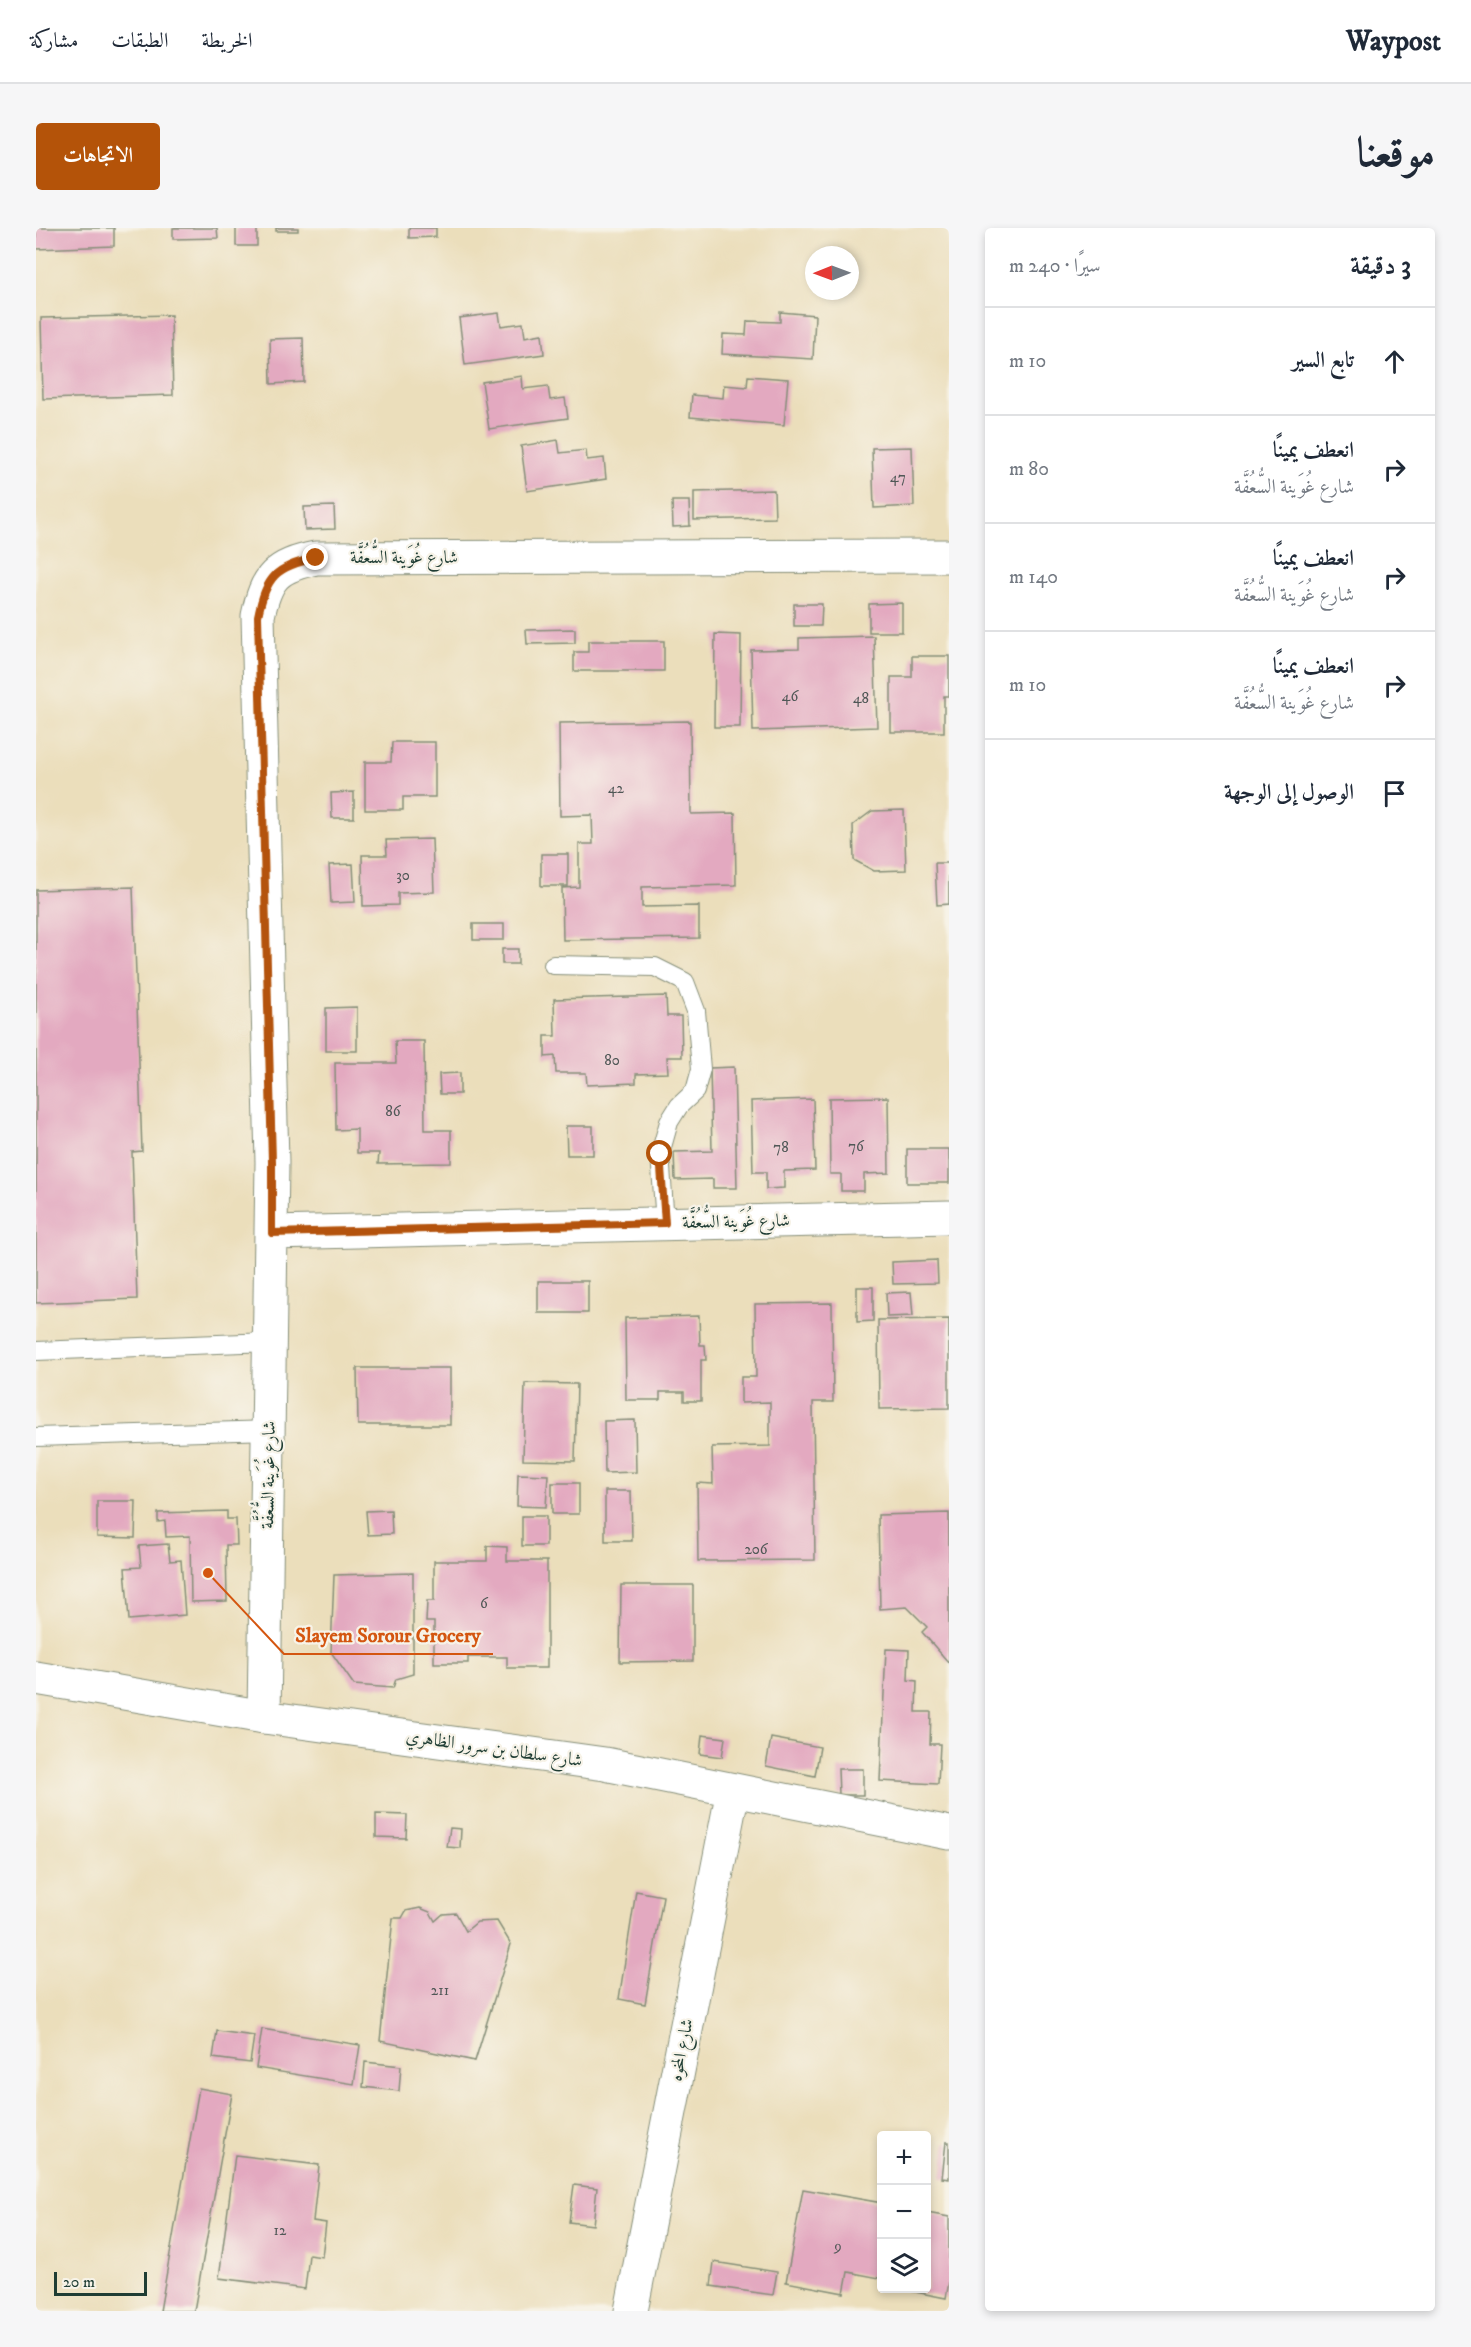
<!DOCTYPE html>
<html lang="ar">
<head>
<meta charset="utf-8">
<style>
  body { margin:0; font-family:"IM FELL DW Pica",Amiri,serif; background:#f6f6f7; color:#1f2937; direction:rtl }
  .controls { position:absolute; right:18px; bottom:18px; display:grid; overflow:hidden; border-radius:6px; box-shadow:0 3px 9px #0003 }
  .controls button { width:54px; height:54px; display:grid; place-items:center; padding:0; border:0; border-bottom:2px solid #e0e1e3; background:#fff; color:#1f2937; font:30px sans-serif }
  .compass { position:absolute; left:769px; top:18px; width:54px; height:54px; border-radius:50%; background:#fff; box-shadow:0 3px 9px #0003; rotate:269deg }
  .scale { position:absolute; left:18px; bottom:15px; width:93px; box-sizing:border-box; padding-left:6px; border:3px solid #1f3d34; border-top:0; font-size:16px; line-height:21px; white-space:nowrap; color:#1f3d34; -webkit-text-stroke:4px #f7f3e8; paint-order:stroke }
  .stop { position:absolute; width:18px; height:18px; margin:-14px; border:4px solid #b45309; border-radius:50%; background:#fff }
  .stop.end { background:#b45309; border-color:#fff; box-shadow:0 2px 6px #0008 }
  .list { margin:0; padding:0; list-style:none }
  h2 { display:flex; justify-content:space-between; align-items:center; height:78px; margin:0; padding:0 24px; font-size:26px }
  h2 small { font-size:20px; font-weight:400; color:#747a83 }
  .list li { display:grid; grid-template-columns:39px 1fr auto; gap:18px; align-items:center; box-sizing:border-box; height:108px; padding:0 24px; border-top:2px solid #e0e1e3 }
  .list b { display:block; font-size:22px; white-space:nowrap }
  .list p { margin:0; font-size:20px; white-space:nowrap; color:#747a83 }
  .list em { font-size:20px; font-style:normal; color:#747a83 }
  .icon { flex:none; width:33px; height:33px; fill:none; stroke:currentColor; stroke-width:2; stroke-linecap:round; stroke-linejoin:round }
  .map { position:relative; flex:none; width:913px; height:2083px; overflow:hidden; direction:ltr; border-radius:6px }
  header { display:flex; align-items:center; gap:36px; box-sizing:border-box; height:84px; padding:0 30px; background:#fff; border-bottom:2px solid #e0e1e3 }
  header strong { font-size:28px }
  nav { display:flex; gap:33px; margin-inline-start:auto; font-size:21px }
  .intro { display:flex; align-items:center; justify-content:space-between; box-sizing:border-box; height:144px; padding:0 36px }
  h1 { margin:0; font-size:42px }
  .button { padding:15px 27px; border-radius:6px; background:#b45309; color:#fff; font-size:21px; font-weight:700 }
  main { display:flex; gap:36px; padding:0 36px }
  aside { flex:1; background:#fff; border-radius:6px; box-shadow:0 3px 9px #0003 }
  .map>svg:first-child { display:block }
  .building { fill:#e3a9c0 }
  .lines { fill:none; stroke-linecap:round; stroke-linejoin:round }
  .lane-casing { stroke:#858e78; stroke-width:20 }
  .street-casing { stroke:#858e78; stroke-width:35 }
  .secondary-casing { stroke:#858e78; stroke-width:35 }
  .lane { stroke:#fff; stroke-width:18 }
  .street { stroke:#fff; stroke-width:33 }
  .secondary { stroke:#fff; stroke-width:33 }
  .route { stroke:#b45309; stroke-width:8 }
  .labels { text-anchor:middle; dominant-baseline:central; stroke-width:4.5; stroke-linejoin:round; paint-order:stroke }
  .number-label { font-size:15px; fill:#505857 }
  .street-label { font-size:18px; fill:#1f3d34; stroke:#f7f3e8 }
  .leader { fill:none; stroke:#d45610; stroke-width:2 }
  .callout-dot { fill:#d45610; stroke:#f7f3e8; stroke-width:2 }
  .callout-label { font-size:20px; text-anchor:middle; font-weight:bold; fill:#d45610; stroke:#f7f3e8; stroke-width:4.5; stroke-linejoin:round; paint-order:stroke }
</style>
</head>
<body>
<header>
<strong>Waypost</strong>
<nav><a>الخريطة</a><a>الطبقات</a><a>مشاركة</a></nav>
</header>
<div class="intro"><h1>موقعنا</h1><a class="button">الاتجاهات</a></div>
<main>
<aside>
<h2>3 دقيقة<small>سيرًا · 240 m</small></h2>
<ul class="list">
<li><svg class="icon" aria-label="ahead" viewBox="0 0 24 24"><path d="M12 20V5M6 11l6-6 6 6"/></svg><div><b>تابع السير</b></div><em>10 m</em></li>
<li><svg class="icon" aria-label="right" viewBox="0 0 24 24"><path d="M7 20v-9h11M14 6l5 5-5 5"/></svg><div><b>انعطف يمينًا</b><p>شارع غُوَينة السُّعُفَّة</p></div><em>80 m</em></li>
<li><svg class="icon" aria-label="right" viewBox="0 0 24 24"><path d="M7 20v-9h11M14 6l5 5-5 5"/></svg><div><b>انعطف يمينًا</b><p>شارع غُوَينة السُّعُفَّة</p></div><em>140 m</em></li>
<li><svg class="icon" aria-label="right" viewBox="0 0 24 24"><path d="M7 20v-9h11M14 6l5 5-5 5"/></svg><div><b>انعطف يمينًا</b><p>شارع غُوَينة السُّعُفَّة</p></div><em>10 m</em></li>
<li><svg class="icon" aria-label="arrive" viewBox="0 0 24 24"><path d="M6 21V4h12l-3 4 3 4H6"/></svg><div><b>الوصول إلى الوجهة</b></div></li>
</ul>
</aside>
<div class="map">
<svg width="913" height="2083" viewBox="0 0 913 2083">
  <rect width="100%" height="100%" fill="#f7f3e8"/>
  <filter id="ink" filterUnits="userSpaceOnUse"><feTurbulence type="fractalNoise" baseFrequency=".0167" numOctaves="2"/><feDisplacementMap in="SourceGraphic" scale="12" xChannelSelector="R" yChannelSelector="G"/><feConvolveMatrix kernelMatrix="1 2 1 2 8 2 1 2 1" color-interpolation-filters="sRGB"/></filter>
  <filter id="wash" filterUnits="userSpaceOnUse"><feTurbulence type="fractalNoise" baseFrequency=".008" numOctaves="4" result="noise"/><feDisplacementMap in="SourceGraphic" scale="24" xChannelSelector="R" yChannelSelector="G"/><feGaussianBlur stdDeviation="1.35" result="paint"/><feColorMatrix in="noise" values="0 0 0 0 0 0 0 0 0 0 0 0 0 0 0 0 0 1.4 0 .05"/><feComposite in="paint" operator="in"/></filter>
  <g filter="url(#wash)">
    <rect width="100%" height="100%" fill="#ebdebb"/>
    <g id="blocks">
      <path class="building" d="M0,0H78V18L0,21Z
        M137,0H181L182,10L137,11Z
        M200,0H221V18H200Z
        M240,0H262V3H240Z
        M373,0H400V9L373,10Z
        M744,84L779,87L777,131L686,126L687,106L710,107L711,93L744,94Z
        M463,85L465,98L487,95L489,109L506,106L508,126L429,137L423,90Z
        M135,87L137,167L7,171L5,90Z
        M267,110L268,154L235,156L234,111Z
        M486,148L487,161L512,158L514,172L529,170L532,190L453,201L446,154Z
        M712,148L752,151L748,197L654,189L656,167L687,170L688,157L711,159Z
        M522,212L524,225L550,222L551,232L568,230L570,251L491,263L485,218Z
        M876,219L878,278L838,280L836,220Z
        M738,262L739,290L658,292V264Z
        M636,273H653L654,298L637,299Z
        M298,278L299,301L269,302L268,279Z
        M866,375V404H833V376Z
        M758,376H786L785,398H758Z
        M539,401V415L491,416L490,402Z
        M679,406L705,407L704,499H678Z
        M838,408L841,499L717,503L715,422L763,421V410Z
        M552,413H628V443H538V424H552Z
        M876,428H913V468H908V504H855V449H876Z
        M654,493L655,586L699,585L700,657L606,659V679L663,678V710L527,712L526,660L543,659V616H557L556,587L524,588L523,495Z
        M356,514H399V569H367V582H329V534H355Z
        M318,564V590H296L295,565Z
        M868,582L870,642L838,643L818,632L817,597L836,583Z
        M396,611L398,664L362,665V677L327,678L326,627H351L350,612Z
        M505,626H532V658H505Z
        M899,635H913V676L901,677Z
        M317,636L319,674L295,675L293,637Z
        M97,659L106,923L96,924L101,1071L0,1075V662Z
        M437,696H468V712H437Z
        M466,721H482V736H466Z
        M630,768L631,788H645L646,829H631L632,845L600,846V855L551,857L550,845H520L519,828L509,829V808H519L518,771Z
        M321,779V823H290V780Z
        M359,813H388L389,902H415V935L342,936L343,925H321V901L300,902L299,835H360Z
        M698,839L701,960H677V951L639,952L638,924L676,923L674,840Z
        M424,845V866H404L403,846Z
        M852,869L853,945L828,946V963H805V946H794L793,870Z
        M777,871L779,942L748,943V960L730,961V944H717L715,873Z
        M530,898H557V927H531Z
        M871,921H913V955H871Z
        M901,1032L902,1055L857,1056L856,1034Z
        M502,1053H552V1085H502Z
        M821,1059H837V1093L821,1094Z
        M875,1064L877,1088L851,1089L850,1065Z
        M796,1075L797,1174H777L779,1332L662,1333L661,1255L677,1256L676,1219L734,1218V1174L705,1175V1149H720L719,1076Z
        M663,1088L664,1117H669L670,1132H665V1173H648V1164H624V1172H590L589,1090Z
        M913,1091V1180L843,1181L842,1092Z
        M321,1140H414V1197H322Z
        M489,1155L541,1156L539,1233L487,1232Z
        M599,1192L600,1244L569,1245L568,1193Z
        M482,1246L512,1247L510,1279L481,1278Z
        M516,1255H543V1286H516Z
        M569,1263H595L596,1313H569Z
        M61,1273H100L99,1310L61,1309Z
        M355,1282L356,1306L332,1307L330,1283Z
        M191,1283V1291H200L201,1317H190L191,1373L155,1374L154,1308L130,1309L129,1293L122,1294V1285Z
        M913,1285V1435L886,1404L891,1399L871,1379L844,1381L842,1287Z
        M486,1288H510V1318H486Z
        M132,1316L134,1333L145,1332L149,1387L93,1392L89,1340L105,1339L103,1318Z
        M451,1318L471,1319V1333H511V1440H471V1429H432V1435H398V1394H390L391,1373H398V1333H451Z
        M377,1345V1446L360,1451L357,1460L318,1457L295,1424L298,1347Z
        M585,1357H657V1433L584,1434Z
        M850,1421L873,1422L872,1452L881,1453L880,1484H895L894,1516H904L902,1556L844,1553Z
        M666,1507L689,1510L686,1529L664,1526Z
        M735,1510L784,1519L779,1548L730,1538Z
        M802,1541H827V1567H803Z
        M340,1586L371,1587L370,1610L340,1609Z
        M414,1600L425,1601L424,1620L411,1619Z
        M600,1663L627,1668L609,1776L583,1771Z
        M384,1680L394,1684L399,1693L407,1686L420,1685L430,1703L441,1694L461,1693L475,1716L439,1833L344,1813L357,1690H366L370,1683Z
        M226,1801L324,1817L318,1856L220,1840Z
        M181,1803L218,1808L214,1835L177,1830Z
        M329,1834L365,1838L363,1863L327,1859Z
        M163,1860L196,1866L158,2083H124Z
        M910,1914H913V1951L906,1950Z
        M199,1927L283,1937L277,1993L290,1995L286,2029L273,2027L269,2061L183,2050Z
        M538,1957L561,1960L557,1997L533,1994Z
        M767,1961L846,1975V2037L843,2050L812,2044L808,2065L750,2054Z
        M891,1985L913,1989V2054L910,2070L874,2063L875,2061H891Z
        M678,2034L741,2044L737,2067L675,2058Z"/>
    </g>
  </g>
  <g filter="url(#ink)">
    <use href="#blocks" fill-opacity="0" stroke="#858e78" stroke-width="1.5"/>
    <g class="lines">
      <g class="lane-casing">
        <path id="lane" d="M517,737L619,739L649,754L660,783L665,841L659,863L643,878L633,894L624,926L629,995
          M0,1123L233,1114
          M0,1209L233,1202"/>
      </g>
      <g class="street-casing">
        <path id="street" d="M236,1005L913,989
          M228,1489L236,934L222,388C230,349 240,338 280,330L913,328
          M595,2083L697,1562"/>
      </g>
      <g class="secondary-casing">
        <path id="secondary" d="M0,1450L228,1489L569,1536L913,1605"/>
      </g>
      <use href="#lane" class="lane"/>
      <use href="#street" class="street"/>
      <use href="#secondary" class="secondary"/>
    </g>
  </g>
  <g class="lines" filter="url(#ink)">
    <path class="route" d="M280,330C240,338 230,349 222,388L236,934V1005L629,995L624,926"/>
  </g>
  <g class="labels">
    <g class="number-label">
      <text x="862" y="249">47</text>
      <text x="754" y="468">46</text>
      <text x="825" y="470">48</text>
      <text x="580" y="560">42</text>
      <text x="367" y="647">30</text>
      <text x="576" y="832">80</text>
      <text x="357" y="883">86</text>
      <text x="820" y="918">76</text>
      <text x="745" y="919">78</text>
      <text x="720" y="1321">206</text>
      <text x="448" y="1375">6</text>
      <text x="404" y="1762">211</text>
      <text x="244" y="2002">12</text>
      <text x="802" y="2018">9</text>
    </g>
    <g class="street-label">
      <text x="368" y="330">شارع غُوَينة السُّعُفَّة</text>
      <text transform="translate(700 994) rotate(-1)">شارع غُوَينة السُّعُفَّة</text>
      <text transform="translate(233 1247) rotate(-89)">شارع غُوَينة السُّعُفَّة</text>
      <text transform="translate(458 1521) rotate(8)">شارع سلطان بن سرور الظاهري</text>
      <text transform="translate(646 1822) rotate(-79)">شارع المخوه</text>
    </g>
  </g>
  <path class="leader" d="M172 1345L248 1426H457"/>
  <circle class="callout-dot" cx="172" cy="1345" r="6"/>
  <g class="callout-label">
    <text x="352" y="1414">Slayem Sorour Grocery</text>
  </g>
</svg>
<div class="controls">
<button>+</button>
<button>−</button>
<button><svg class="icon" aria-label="layers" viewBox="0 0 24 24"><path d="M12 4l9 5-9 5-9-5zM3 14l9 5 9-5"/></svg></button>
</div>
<svg class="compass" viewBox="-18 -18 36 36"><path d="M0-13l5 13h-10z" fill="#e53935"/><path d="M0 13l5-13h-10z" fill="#747a83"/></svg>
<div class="scale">20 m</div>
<div class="stop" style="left:624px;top:926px"></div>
<div class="stop end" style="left:280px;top:330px"></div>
</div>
</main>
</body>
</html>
